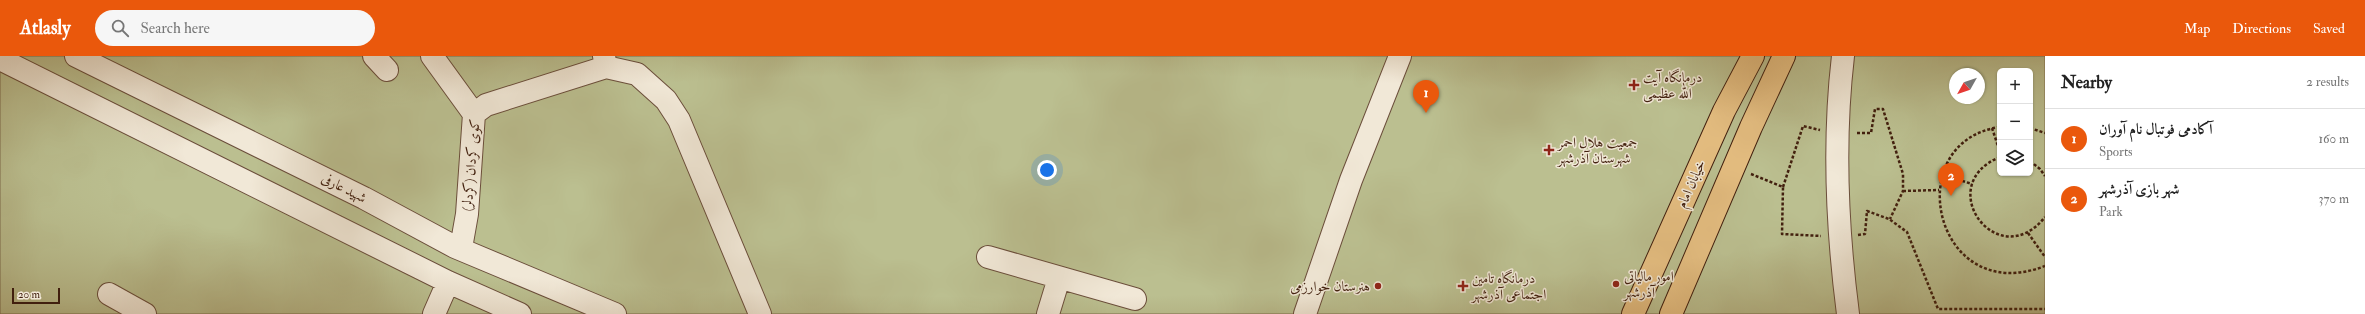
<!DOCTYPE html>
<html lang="en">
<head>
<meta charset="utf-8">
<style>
  body { margin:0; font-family:"IM FELL Double Pica",Amiri,serif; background:#f6f6f6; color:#222 }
  .controls { position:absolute; right:12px; top:12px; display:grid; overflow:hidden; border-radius:6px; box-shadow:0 1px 3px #0004 }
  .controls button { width:36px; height:36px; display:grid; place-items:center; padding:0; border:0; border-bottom:1px solid #e0e0e0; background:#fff; color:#222; font:20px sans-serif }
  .compass { position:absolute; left:1949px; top:12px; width:36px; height:36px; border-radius:50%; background:#fff; box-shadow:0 1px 3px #0004; rotate:230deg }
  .scale { position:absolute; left:12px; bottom:10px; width:48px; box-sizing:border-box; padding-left:4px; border:2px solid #411f0e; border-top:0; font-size:11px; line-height:14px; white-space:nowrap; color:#411f0e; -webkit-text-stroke:3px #f1e8d7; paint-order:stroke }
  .you { position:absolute; left:1047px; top:114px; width:14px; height:14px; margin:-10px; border:3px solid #fff; border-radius:50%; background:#1a73e8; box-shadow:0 0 0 6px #1a73e833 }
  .badge { display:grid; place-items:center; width:26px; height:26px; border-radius:50%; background:#ea580c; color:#fff; font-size:13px; font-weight:700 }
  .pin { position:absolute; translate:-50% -33px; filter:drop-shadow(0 1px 2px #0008) }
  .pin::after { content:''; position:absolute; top:21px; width:14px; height:12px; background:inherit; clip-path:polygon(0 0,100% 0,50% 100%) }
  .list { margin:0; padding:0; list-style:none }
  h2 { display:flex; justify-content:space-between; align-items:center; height:52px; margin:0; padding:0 16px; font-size:17px }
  h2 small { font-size:13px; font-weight:400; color:#767676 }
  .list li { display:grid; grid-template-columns:26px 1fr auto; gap:12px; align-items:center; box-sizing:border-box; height:60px; padding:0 16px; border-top:1px solid #e0e0e0 }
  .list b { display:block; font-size:15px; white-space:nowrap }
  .list p { margin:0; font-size:13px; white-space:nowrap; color:#767676 }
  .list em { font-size:13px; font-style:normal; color:#767676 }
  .icon { flex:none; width:22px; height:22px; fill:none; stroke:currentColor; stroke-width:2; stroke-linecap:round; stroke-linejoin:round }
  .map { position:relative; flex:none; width:2045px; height:258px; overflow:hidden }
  header { display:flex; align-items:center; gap:24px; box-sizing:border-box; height:56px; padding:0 20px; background:#ea580c; color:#fff }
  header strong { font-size:19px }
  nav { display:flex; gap:22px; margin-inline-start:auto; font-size:14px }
  .search { width:280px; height:36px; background:#f6f6f6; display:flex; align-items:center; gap:10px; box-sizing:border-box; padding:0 14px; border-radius:22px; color:#767676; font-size:15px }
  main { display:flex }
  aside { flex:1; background:#fff }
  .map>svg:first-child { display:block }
  .green { fill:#bbbf90; stroke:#7e6f4f; fill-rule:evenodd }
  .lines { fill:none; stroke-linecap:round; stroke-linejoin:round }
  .minor-casing { stroke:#6b4e3b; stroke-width:24 }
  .major-casing { stroke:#411f0e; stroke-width:24 }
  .path { stroke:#411f0e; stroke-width:2.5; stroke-dasharray:3 2; stroke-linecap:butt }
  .minor { stroke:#f1e8d7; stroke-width:22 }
  .major { stroke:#e5be81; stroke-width:22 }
  .poi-dot { fill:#8f2418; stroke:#f1e8d7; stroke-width:1.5 }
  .labels { text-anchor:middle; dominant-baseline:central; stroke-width:3; stroke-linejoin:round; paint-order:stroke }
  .poi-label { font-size:14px; fill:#411f0e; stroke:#f1e8d7; text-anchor:start }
  .street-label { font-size:14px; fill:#411f0e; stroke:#f1e8d7 }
</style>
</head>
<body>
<header>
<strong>Atlasly</strong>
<div class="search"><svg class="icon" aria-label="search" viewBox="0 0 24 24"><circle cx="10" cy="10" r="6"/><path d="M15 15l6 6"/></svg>Search here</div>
<nav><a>Map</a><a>Directions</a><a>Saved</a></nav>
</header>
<main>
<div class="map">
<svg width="2045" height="258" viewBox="0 0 2045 258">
  <rect width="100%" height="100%" fill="#eadbc2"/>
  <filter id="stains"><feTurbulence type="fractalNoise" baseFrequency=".005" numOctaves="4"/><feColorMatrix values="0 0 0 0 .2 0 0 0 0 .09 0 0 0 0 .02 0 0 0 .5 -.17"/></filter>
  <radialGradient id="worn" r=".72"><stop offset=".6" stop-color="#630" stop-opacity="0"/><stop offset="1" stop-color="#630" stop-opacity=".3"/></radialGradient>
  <path class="green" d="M0,0H2045V258H0ZM2000,15H2030V117H2000ZM1955,18H1979V42H1955Z"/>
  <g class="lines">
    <g class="minor-casing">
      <path id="minor" d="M76,0L364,142L455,191L615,258
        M374,0L387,14
        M432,0L474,58
        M1843,0C1833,85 1837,173 1848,258
        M0,3L448,226L520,258
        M606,11L637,18L666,44L679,64L760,258
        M461,192L467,158L474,58L486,49L606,11L604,0
        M988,201L1135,243
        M109,238L145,258
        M434,258L448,226
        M1048,258L1059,222
        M1305,258L1351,124L1400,0"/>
    </g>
    <g class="major-casing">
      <path id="major" d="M1633,258L1724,55L1753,0
        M1671,258L1751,71L1784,0"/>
    </g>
    <path class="path" d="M2000,71C1898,85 1934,253 2045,210
      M1992,72L2000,96
      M2030,72L2045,77
      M1857,77H1871L1875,53H1883L1903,118V135L1890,163
      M2000,101C1931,129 1998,220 2045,161
      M2030,105L2040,113L2045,120
      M1751,118L1783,131L1782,178L1821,180
      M1943,119L1972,128
      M1783,131L1803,70L1820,74
      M1903,135L1939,134
      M2028,177L2045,201
      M1858,179L1865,178L1867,155L1889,163L1907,176L1938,253H2045"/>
    <use href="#minor" class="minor"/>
    <use href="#major" class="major"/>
  </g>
  <g class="poi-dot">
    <path d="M1632 23h4v4h4v4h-4v4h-4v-4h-4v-4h4z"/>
    <path d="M1547 88h4v4h4v4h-4v4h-4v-4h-4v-4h4z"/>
    <circle cx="1616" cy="228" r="4"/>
    <circle cx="1378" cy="230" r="4"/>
    <path d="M1461 224h4v4h4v4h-4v4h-4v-4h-4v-4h4z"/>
  </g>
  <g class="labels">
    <g class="poi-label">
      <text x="1643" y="21">درمانگاه آیت<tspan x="1643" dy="16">الله عظیمی</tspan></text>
      <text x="1558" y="86">جمعیت هلال احمر<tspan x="1558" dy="16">شهرستان آذرشهر</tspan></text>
      <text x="1624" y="220">امور مالیاتی<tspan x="1624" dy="16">آذرشهر</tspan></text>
      <text x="1472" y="222">درمانگاه تامین<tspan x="1472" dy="16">اجتماعی آذرشهر</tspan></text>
      <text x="1370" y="230" text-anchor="end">هنرستان خوارزمی</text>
    </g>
    <g class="street-label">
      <text transform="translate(471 109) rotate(-85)">کوی کردان (کردلر)</text>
      <text transform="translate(1691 128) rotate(-66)">خیابان امام</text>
      <text transform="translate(344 132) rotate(27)">شهید عارفی</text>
    </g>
  </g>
  <rect width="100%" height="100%" filter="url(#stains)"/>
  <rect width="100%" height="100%" fill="url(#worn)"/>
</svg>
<div class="controls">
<button>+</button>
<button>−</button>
<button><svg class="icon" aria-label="layers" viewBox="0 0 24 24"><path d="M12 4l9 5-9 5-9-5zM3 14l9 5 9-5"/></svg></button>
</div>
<svg class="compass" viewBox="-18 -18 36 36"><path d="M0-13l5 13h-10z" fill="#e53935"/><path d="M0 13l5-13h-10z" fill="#767676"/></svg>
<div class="scale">20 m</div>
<div class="you"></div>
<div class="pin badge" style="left:1426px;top:57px">1</div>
<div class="pin badge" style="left:1951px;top:140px">2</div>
</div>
<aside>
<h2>Nearby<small>2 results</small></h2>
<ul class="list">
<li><span class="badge">1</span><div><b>آکادمی فوتبال نام آوران</b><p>Sports</p></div><em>160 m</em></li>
<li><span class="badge">2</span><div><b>شهر بازی آذرشهر</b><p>Park</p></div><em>370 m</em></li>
</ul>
</aside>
</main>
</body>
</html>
